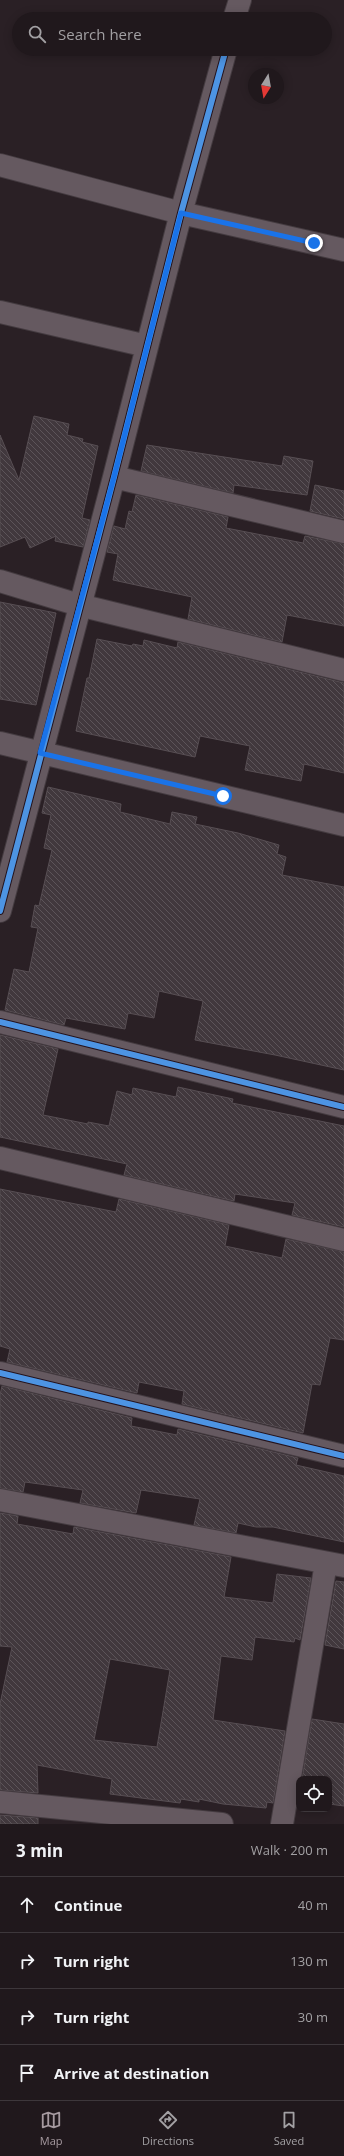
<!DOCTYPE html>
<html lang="en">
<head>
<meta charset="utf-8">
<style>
  body { margin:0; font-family:"Open Sans",sans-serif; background:#282125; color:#f1f3f6 }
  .controls { position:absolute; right:12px; bottom:12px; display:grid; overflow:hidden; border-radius:8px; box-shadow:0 2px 10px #0003 }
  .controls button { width:36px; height:36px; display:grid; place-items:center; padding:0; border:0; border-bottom:1px solid #3d373b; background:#20181c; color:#f1f3f6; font:20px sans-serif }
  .compass { position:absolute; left:248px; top:68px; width:36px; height:36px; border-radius:50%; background:#20181c; box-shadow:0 2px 10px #0003; rotate:191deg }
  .stop { position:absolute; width:12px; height:12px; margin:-9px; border:3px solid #1a73e8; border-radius:50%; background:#fff }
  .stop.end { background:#1a73e8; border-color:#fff; box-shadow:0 1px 4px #0008 }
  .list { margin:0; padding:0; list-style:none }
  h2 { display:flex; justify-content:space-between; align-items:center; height:52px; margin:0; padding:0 16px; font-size:17px }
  h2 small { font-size:13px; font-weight:400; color:#a2a0a3 }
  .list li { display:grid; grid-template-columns:26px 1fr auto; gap:12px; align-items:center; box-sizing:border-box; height:56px; padding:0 16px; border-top:1px solid #3d373b }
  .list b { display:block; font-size:15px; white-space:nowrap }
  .list em { font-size:13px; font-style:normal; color:#a2a0a3 }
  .icon { flex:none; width:22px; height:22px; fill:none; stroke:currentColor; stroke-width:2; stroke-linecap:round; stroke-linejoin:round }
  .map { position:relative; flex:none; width:344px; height:1824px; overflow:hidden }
  .search { position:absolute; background:#20181c; box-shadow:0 2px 10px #0003; left:12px; right:12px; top:12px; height:44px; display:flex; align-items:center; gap:10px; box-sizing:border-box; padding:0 14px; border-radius:22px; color:#a2a0a3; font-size:15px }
  .sheet { height:276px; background:#20181c }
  nav { display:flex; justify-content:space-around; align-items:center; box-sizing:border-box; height:56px; border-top:1px solid #3d373b; background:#20181c; font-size:11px; color:#a2a0a3 }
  nav a { display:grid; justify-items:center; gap:2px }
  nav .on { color:#a69aa0 }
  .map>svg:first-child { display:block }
  .building { fill:url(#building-back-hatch); stroke:#574e53; fill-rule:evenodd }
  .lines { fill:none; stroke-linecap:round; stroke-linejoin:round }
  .minor-casing { stroke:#443b40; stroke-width:24 }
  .minor { stroke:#655960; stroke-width:22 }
  .cycleway-casing { stroke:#24131d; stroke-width:8 }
  .cycleway { stroke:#4d94e3; stroke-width:6 }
  .route { stroke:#1a73e8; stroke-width:5 }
</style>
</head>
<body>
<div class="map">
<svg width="344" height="1824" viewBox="0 0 344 1824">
  <defs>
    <pattern id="building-back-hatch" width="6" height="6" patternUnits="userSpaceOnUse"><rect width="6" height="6" fill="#41383d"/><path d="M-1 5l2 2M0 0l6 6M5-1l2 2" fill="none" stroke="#5c5459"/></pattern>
  </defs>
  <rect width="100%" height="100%" fill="#2a2025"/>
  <path class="building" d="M34,416L69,424L67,435L83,439L82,442L98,446L82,518L90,520L83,547L55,541L56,536L30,548L25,537L0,547V435L19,480Z
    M147,445L282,466L284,456L313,461L307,495L234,485L233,493L141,471Z
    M315,485L344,491V519L310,511Z
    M136,495L228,517L226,528L303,543L305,536L344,544V626L287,615L282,642L188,619L192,597L113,580L118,554L107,552L114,526L125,529L129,511L132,512Z
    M0,602L56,613L36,705L0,699Z
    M97,639L132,646L133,644L143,646L144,640L177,648L178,642L344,683V773L304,764L301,781L245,770L250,746L200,736L195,757L76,731L87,678H89Z
    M48,787L121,804L120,812L170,824L172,812L197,817L195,824L238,833L279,845L277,854L286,857L282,875L344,887V1070L275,1055L195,1040L203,1001L159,991L154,1018L128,1013L125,1029L66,1018L64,1025L5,1010L14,969L29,972L38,928L31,927L35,905L39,906L52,850L44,848L51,815L42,813Z
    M0,1035L58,1049L43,1115L88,1124V1122L109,1126L117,1091L132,1095L133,1088L176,1097L178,1087L233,1099L232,1103L344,1126V1227L292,1215L295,1203L235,1194L234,1201L124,1175L127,1164L0,1137Z
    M0,1189L116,1212L119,1199L229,1225L225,1246L282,1258L286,1239L344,1252V1340L330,1338L320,1385L312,1384L303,1433L182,1404L184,1391L139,1382L137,1393L7,1362L10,1349L0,1346Z
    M2,1386L132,1418L131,1426L177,1435L178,1429L298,1458L296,1465L344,1476V1542L273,1527H256L238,1523L236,1533L194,1525L200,1499L141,1490L136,1513L80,1503L83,1490L25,1482L23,1492L0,1488V1395Z
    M0,1513L18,1516L17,1524L73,1534L74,1527L231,1557L224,1597L273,1603L277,1574L311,1578L300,1640L295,1638L294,1642L255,1637L252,1660L221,1656L213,1720L285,1731L273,1803L267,1802L266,1808L223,1804L199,1799V1802L181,1799L180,1803L110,1794L112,1779L37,1765L38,1793L0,1790V1704L12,1647L0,1646ZM110,1659L170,1670L157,1747L94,1740Z
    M336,1581L344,1582V1649L325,1645Z
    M312,1719L344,1724V1806L329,1804V1779H302Z
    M0,1815L38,1818V1824H0Z"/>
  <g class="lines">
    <g class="minor-casing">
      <path id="minor" d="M234,19L240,0
        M0,165L181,213L344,250
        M0,312L147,346
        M114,477L344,532
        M0,581L79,605L344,670
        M0,743L344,825
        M0,911L114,477L181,213L226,49
        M0,1022L344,1107
        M0,1158L344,1240
        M0,1373L344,1456
        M0,1500L344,1566
        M0,1802L222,1824
        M282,1824L326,1563"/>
    </g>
    <use href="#minor" class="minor"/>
    <g class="cycleway-casing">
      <path id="cycleway" d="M0,911L114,477L181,213L226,49
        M0,1022L344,1107
        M0,1373L344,1456"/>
    </g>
    <use href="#cycleway" class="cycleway"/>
  </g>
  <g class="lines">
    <path class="route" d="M223,796L40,753L114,477L181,213L314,243"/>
  </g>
</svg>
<div class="controls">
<button><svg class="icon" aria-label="locate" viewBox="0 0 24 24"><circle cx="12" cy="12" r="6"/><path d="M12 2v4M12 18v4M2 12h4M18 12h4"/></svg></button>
</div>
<svg class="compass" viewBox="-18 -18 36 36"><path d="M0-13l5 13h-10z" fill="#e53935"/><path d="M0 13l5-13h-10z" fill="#a2a0a3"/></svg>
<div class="stop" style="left:223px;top:796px"></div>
<div class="stop end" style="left:314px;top:243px"></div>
<div class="search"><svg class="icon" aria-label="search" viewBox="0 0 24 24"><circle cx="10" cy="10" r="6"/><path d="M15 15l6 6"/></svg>Search here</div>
</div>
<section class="sheet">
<h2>3 min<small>Walk · 200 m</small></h2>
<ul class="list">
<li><svg class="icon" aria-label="ahead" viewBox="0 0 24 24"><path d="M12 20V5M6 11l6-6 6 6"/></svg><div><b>Continue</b></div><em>40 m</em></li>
<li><svg class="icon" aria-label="right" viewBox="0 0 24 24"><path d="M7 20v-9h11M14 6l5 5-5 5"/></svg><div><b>Turn right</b></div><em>130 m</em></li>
<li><svg class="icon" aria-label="right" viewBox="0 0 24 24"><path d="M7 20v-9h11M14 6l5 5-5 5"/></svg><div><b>Turn right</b></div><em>30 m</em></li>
<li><svg class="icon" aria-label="arrive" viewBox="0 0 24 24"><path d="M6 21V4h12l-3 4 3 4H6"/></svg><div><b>Arrive at destination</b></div></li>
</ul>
</section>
<nav>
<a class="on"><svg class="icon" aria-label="map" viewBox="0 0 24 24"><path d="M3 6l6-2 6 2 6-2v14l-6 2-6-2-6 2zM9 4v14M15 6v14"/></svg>Map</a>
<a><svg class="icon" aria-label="directions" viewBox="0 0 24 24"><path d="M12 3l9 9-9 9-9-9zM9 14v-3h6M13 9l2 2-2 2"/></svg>Directions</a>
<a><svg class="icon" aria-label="saved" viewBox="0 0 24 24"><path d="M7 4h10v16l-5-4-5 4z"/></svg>Saved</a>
</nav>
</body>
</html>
